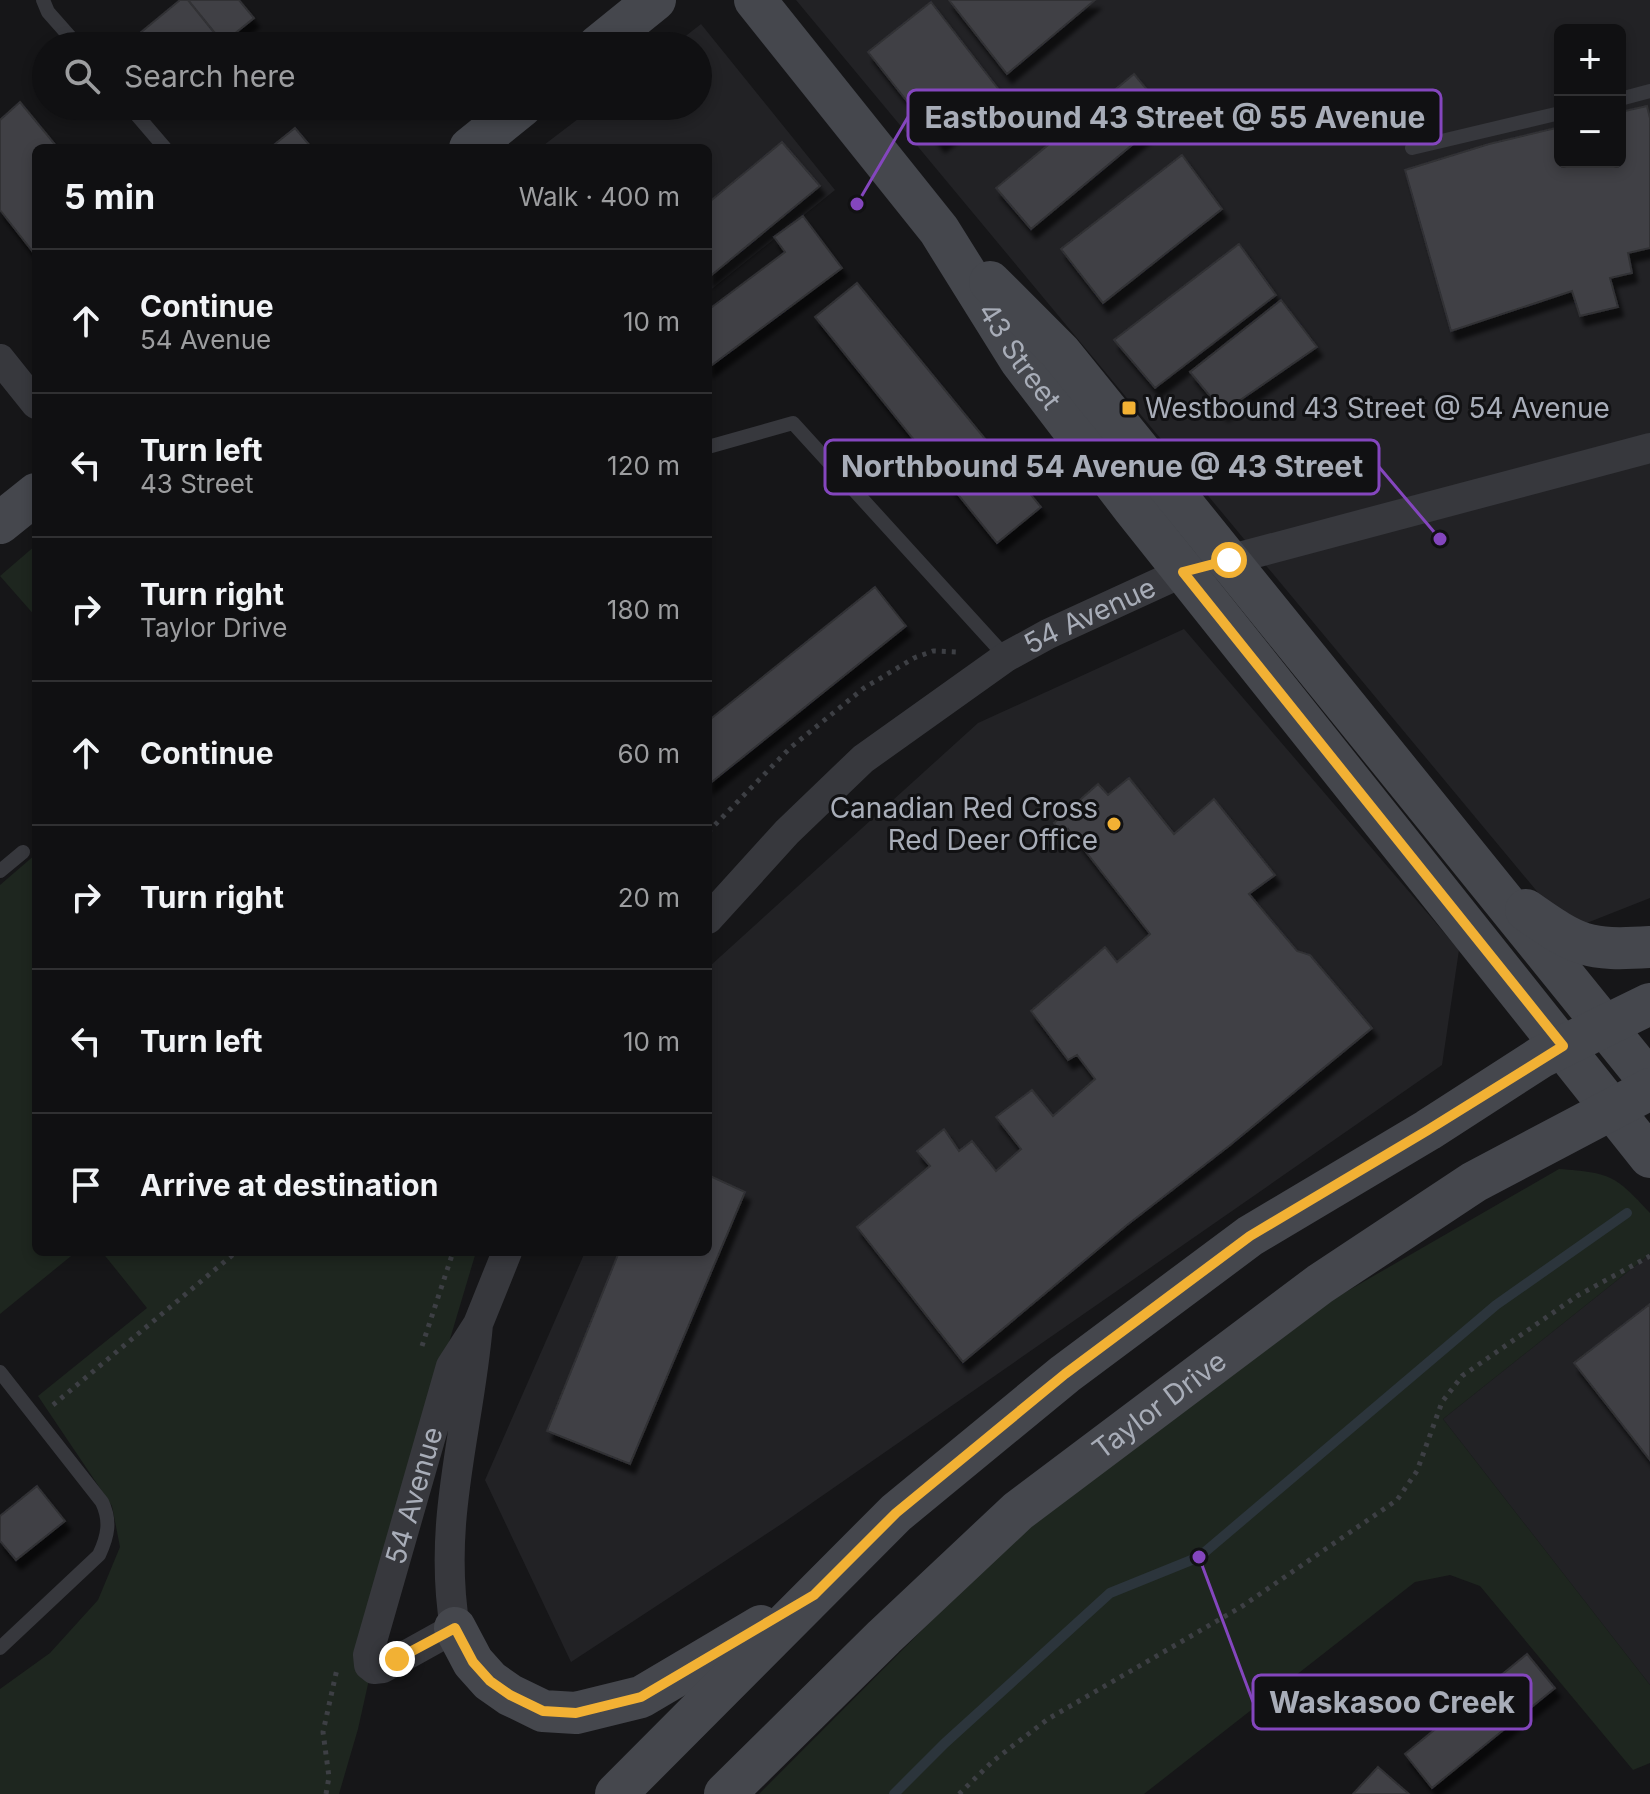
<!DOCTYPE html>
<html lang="en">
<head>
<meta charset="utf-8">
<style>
  body { margin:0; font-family:Inter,sans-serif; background:#1e1e20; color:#f1f3f6 }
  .controls { position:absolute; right:24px; top:24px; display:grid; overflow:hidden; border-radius:12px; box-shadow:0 4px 12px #0003 }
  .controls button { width:72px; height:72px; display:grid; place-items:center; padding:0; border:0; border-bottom:2px solid #303032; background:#101012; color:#f1f3f6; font:40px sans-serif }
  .stop { position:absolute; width:24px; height:24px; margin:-18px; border:6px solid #f2b134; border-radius:50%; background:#fff }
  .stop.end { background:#f2b134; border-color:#fff; box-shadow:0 2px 8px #0008 }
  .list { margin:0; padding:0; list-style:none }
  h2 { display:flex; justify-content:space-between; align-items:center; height:104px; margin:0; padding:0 32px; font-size:34px }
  h2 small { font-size:26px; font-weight:400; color:#9c9d9f }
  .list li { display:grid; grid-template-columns:52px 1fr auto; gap:24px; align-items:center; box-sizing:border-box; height:144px; padding:0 32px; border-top:2px solid #303032 }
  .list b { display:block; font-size:30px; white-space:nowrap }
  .list p { margin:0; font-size:26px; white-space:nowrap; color:#9c9d9f }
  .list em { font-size:26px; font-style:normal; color:#9c9d9f }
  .icon { flex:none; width:44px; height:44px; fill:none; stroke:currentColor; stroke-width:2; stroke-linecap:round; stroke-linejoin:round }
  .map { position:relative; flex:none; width:1650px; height:1794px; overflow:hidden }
  .search { position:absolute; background:#101012; box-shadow:0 4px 12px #0003; left:32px; top:32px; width:680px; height:88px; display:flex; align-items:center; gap:20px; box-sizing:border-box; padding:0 28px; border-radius:44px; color:#9c9d9f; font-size:30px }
  .panel { position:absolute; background:#101012; box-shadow:0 4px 12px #0003; left:32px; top:144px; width:680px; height:1112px; border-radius:12px }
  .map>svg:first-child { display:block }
  .built { fill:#222225; fill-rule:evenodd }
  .green { fill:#1e261f }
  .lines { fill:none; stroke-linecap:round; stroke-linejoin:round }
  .stream { stroke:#2c353c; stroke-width:10 }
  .building { fill:#404145; stroke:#303034; stroke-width:2; filter:url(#shadow) }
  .path { stroke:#3d3f44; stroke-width:5; stroke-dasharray:4 6; stroke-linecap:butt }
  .lane { stroke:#37383d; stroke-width:14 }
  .street { stroke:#37383d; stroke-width:30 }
  .secondary { stroke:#45474d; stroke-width:42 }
  .route { stroke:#f2b134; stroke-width:10 }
  .poi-dot { fill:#f2b134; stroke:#111113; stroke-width:3 }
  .labels { text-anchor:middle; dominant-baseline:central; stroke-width:6; stroke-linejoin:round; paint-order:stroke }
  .street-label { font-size:28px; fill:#a8adb8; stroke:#111113 }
  .poi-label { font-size:28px; fill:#a8adb8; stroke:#111113; text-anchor:start }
  .leader { fill:none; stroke:#8446be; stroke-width:3 }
  .callout-dot { fill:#8446be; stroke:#111113; stroke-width:3 }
  .callout { fill:#111113; stroke:#8446be; stroke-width:3 }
  .callout-label { font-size:30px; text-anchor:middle; font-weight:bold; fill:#a8adb8 }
</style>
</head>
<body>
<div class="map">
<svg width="1650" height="1794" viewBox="0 0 1650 1794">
  <defs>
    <filter id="shadow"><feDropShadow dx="5" dy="9" stdDeviation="2" flood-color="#0009"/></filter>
  </defs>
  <rect width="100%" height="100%" fill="#161618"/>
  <path class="built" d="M796,0H1650V898L1569,930ZM1560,30H1620V162H1560Z
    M701,24L835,190L708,292V148H540L595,106H698V46H673Z
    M1184,629L1459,950L1442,1065L783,1523L571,1662L485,1480L585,1252H708L710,966L978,723Z
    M1650,1254V1685L1443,1419Z"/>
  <path class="green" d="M36,545V617L0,576Z
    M36,854V1252H76L0,1314V885Z
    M1559,1169C1611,1173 1615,1175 1650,1213V1254L1443,1419L1650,1685V1763L1633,1770L1480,1586L1450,1575L1415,1582L1144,1794H759L941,1611L1018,1538L1110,1457L1292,1323Z
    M102,1252H476L430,1406L358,1729L339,1794H0V1689L50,1653L98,1600L120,1547L112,1506L38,1396L147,1308Z"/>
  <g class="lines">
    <path class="stream" d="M894,1794L945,1743L1110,1593L1199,1557L1496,1305L1627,1213"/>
  </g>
  <path class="building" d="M180,0H188L225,46H140L134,38Z
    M188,0H239L254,18L223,43Z
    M949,0H1095L1007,74Z
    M931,2L1003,95L940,143L868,52Z
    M1134,74L1168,115L1031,229L996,188Z
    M20,102L58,148H36V256L0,210V120Z
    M1647,106L1650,118V248L1628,253L1632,273L1610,278L1618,307L1580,316L1572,291L1451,331L1405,170L1489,144L1560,127V162H1620V112Z
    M295,128L312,148H270Z
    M782,142L820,186L708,278V203Z
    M1182,155L1222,209L1103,303L1061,249Z
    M803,216L842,268L708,368V310L785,252L774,237Z
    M1239,244L1276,295L1155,388L1114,340Z
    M857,283L1041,507L997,543L815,317Z
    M1281,300L1317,347L1223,412L1190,372Z
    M875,587L906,626L708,785V721Z
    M1129,778L1174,834L1214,799L1275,875L1249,894L1297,951L1310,955L1372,1028L1229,1146L1127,1225L963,1362L857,1227L930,1166L917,1151L944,1129L959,1151L972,1141L996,1171L1021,1149L996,1117L1032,1090L1053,1116L1095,1079L1077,1055L1068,1060L1031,1011L1105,947L1117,962L1150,934L1068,829L1063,835L1054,823L1098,784L1108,795Z
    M708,1175L745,1192L630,1464L547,1431L619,1252H708Z
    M1650,1304V1460L1574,1363Z
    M37,1486L65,1521L16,1560L0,1541V1516Z
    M1527,1654L1555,1688L1432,1788L1405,1754Z
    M1378,1767L1409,1794H1353Z"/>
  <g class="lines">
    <path class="path" d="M708,832L790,748L864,688L914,658L933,651L957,652
      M422,1346L453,1252
      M53,1405L236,1252
      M326,1794L329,1777L323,1732L337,1669
      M959,1794L993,1761L1048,1719L1241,1607L1397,1500L1417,1471L1442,1402L1462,1376L1577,1296L1650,1256"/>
    <path class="lane" d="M43,0L48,12L78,46
      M1620,99L1650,91
      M129,106L165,148
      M1412,148L1560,113
      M708,447L793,423L1006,657
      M0,871L23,852
      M0,1372L102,1502C111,1521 108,1536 99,1555L0,1648"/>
    <g class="street">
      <path d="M0,359L36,404"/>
      <path id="s1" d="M708,919L787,832L863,759L1006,657L1048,634L1183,572L1650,448"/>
      <path id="s2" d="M478,1324C469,1430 437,1520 455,1628L383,1668L374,1669L369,1665L368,1655L451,1366L478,1324L507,1252"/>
    </g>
    <g class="secondary">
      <path id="s3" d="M755,0L939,230L1020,360L1134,509L1650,1157"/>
      <path d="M598,46L655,0"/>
      <path d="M470,148L522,106"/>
      <path d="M990,282L1060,352L1650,1082"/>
      <path d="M0,523L36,494"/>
      <path d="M1526,910C1577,946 1587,951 1650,947"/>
      <path d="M455,1628L473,1662L490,1681L510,1695L543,1711L576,1713L641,1697L761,1626"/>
      <path d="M616,1794L896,1513L1065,1374L1250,1236L1428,1130L1541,1057L1650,1004"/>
      <path id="s4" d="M725,1794L884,1637L1018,1511L1320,1284L1474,1182L1650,1089"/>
    </g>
  </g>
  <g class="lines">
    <path class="route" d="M397,1659L455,1628L473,1662L490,1681L510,1695L543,1711L576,1713L641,1697L814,1595L896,1513L1065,1374L1250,1236L1428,1130L1563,1046L1183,572L1229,560"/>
  </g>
  <g class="poi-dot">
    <rect x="1121" y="400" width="16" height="16" rx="4"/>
    <circle cx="1114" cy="824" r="8"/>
  </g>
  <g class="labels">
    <g class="street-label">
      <text stroke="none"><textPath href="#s3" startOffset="444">43 Street</textPath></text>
      <text stroke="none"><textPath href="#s1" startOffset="492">54 Avenue</textPath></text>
      <text stroke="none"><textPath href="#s4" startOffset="584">Taylor Drive</textPath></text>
      <text stroke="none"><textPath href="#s2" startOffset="580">54 Avenue</textPath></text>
    </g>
    <g class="poi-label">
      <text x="1145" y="408">Westbound 43 Street @ 54 Avenue</text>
      <text x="1098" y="808" text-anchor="end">Canadian Red Cross<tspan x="1098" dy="32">Red Deer Office</tspan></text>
    </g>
  </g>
  <path class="leader" d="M857 204L908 117M1440 539L1379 467M1199 1557L1253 1702"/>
  <g class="callout-dot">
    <circle cx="857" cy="204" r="8"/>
    <circle cx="1440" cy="539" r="8"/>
    <circle cx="1199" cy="1557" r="8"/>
  </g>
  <g class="callout">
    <rect x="908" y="90" width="533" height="54" rx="8"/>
    <rect x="825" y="440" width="554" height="54" rx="8"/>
    <rect x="1253" y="1675" width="278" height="54" rx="8"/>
  </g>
  <g class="callout-label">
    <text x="1175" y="128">Eastbound 43 Street @ 55 Avenue</text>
    <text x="1102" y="477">Northbound 54 Avenue @ 43 Street</text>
    <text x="1392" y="1713">Waskasoo Creek</text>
  </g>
</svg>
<div class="controls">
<button>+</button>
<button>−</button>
</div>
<div class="stop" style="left:1229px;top:560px"></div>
<div class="stop end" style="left:397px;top:1659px"></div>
<div class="search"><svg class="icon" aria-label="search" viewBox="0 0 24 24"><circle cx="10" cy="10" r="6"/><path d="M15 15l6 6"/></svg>Search here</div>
<section class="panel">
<h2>5 min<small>Walk · 400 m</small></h2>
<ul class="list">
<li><svg class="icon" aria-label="ahead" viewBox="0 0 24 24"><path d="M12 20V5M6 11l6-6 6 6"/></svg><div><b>Continue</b><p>54 Avenue</p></div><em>10 m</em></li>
<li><svg class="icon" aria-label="left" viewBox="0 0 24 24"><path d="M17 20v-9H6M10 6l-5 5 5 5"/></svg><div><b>Turn left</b><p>43 Street</p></div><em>120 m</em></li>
<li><svg class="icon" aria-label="right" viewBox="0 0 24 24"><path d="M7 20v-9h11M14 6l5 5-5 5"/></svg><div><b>Turn right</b><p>Taylor Drive</p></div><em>180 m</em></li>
<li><svg class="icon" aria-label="ahead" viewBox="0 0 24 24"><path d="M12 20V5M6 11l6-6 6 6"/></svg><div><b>Continue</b></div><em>60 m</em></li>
<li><svg class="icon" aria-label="right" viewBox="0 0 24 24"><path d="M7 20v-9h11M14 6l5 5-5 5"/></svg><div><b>Turn right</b></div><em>20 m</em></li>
<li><svg class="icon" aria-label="left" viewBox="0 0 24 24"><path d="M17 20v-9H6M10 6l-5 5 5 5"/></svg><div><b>Turn left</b></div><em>10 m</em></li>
<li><svg class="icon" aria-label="arrive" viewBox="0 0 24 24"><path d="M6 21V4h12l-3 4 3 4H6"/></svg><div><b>Arrive at destination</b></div></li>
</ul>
</section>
</div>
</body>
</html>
